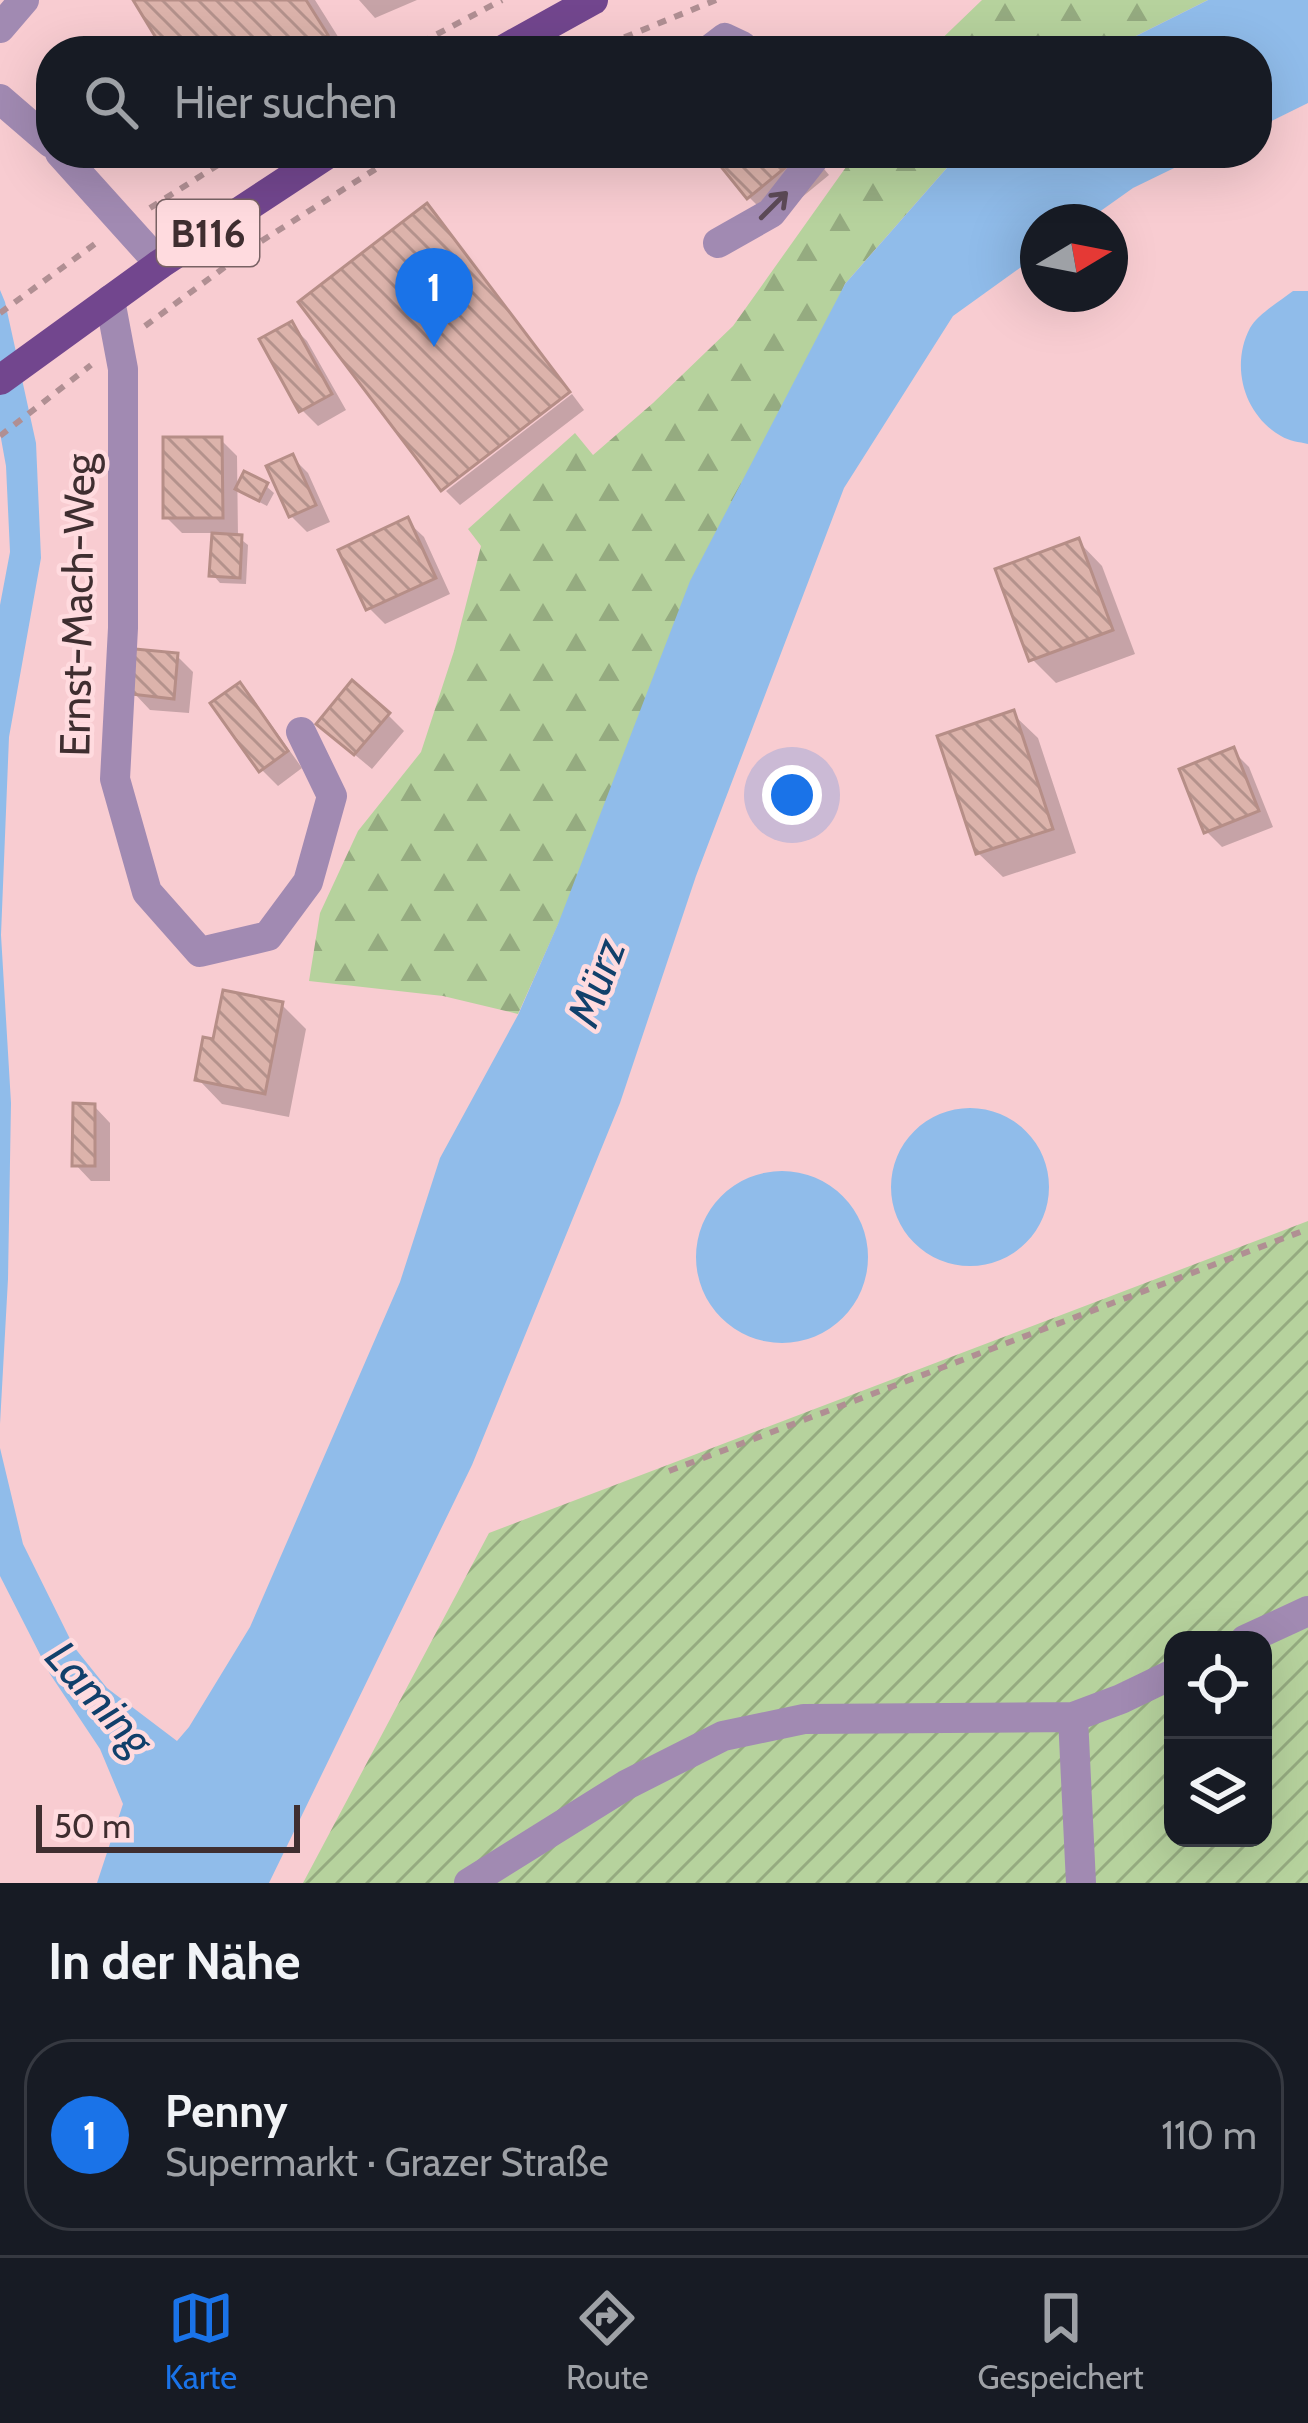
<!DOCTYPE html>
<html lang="de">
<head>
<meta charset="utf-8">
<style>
  body { margin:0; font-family:Cabin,sans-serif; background:#242831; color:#f1f3f6 }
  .controls { position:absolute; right:36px; bottom:36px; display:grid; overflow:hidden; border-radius:24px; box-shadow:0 12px 48px #0002 }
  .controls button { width:108px; height:108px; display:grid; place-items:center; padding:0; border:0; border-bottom:3px solid #363941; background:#171b24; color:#f1f3f6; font:60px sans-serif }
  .compass { position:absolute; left:1020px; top:204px; width:108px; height:108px; border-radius:50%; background:#171b24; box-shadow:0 12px 48px #0002; rotate:80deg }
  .scale { position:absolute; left:36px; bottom:30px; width:264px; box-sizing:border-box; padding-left:12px; border:6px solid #3f2e30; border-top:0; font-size:33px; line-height:42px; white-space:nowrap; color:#3f2e30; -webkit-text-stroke:9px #ffdbdf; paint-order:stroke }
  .you { position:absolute; left:792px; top:795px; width:42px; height:42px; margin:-30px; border:9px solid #fff; border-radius:50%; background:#1a73e8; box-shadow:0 0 0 18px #1a73e833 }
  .badge { display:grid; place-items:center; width:78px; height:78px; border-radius:50%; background:#1a73e8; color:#fff; font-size:39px; font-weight:700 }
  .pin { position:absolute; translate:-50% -99px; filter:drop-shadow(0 3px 6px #0008) }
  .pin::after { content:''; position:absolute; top:63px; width:42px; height:36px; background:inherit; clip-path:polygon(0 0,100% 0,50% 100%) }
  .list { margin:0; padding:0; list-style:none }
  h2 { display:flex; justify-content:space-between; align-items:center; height:156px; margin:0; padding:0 48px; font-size:51px }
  h2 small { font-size:39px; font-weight:400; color:#9ea1a6 }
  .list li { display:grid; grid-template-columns:78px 1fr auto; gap:36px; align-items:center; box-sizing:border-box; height:192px; margin:0 24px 24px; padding:0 24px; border:3px solid #363941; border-radius:48px }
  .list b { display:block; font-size:45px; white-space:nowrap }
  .list p { margin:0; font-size:39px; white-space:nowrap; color:#9ea1a6 }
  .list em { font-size:39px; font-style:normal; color:#9ea1a6 }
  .icon { flex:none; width:66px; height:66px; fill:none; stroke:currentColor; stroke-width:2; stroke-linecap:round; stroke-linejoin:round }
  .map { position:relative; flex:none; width:1308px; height:1883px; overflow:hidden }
  .search { position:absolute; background:#171b24; box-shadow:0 12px 48px #0002; left:36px; right:36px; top:36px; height:132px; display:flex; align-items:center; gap:30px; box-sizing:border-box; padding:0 42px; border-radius:48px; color:#9ea1a6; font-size:45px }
  .sheet { height:372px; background:#171b24 }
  nav { display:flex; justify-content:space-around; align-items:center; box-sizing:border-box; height:168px; border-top:3px solid #363941; background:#171b24; font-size:33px; color:#9ea1a6 }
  nav a { display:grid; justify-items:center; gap:6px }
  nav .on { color:#1a73e8 }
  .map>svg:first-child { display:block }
  .forest { fill:url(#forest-firs) }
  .garden { fill:url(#garden-furrows); fill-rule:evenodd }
  .water { fill:#90bcea }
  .shadow { fill:#0003 }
  .building { fill:url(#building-back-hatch); stroke:#b68e87; stroke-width:3 }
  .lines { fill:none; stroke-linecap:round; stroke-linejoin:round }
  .path { stroke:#b08f93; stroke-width:6; stroke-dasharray:9 9; stroke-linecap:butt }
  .minor { stroke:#a18ab2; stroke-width:30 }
  .major { stroke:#72468e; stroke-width:30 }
  .oneway { stroke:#5c4a57 }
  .labels { text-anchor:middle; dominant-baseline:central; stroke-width:9; stroke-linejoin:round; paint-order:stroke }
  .shield { fill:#ffdbdf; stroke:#796264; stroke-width:3 }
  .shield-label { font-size:39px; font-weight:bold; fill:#3f2e30 }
  .street-label { font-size:42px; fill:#3f2e30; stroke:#ffdbdf }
  .water-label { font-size:45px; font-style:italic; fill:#11406b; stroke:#ffdbdf }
</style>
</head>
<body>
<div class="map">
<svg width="1308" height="1883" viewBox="0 0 1308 1883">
  <defs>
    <pattern id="forest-firs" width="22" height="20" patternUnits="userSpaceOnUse" patternTransform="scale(3)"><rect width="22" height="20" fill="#b6d29d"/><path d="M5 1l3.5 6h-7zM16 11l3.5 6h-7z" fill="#95ab80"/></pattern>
    <pattern id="garden-furrows" width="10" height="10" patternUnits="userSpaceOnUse" patternTransform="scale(3)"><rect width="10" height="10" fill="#b6d29d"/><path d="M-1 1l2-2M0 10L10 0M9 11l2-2" fill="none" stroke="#95ab80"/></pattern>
    <pattern id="building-back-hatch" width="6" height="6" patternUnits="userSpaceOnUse" patternTransform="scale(3)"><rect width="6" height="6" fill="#dcb3ab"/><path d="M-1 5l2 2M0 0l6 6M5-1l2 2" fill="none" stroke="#b4928c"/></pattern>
  </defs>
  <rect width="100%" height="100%" fill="#f8ccd1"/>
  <path class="forest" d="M982,0H1208L1106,51H929Z
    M856,153H960L845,284L518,1014L443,996L309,981L320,913L358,831L421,752L454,651L481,546L468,529L575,433L593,455L653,403L733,326Z"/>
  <path class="garden" d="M1308,1221V1883H303L489,1533ZM1173,1640H1263V1838H1173Z"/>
  <path class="water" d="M1208,0H1308V103L1257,128V51H1106Z
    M960,153H1205L1133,188L1085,222H1038V255L953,316L844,488L696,876L620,1103L472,1465L269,1883H97L123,1804L100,1749L50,1674L0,1576V1448L23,1544L74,1647L107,1688L177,1741L189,1727L250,1627L400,1282L440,1158L518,1015L558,924L690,581L845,284Z
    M0,290L5,302L36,443L41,558L9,737L1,935L11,1103L8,1279L0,1424V605L10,552L6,466L0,433Z
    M1293,291H1308V444C1299,442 1289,441 1281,436C1244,415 1230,366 1250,328C1258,314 1280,301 1293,291Z
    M891 1187a79 79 0 1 1 158 0a79 79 0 1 1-158 0Z
    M696 1257a86 86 0 1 1 172 0a86 86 0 1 1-172 0Z"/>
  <path class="shadow" d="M137,0H315L347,51H167Z
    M359,0H417L375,18Z
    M714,153H811L829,175L773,221L749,197Z
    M291,325L307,341L346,410L318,426L302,410Z
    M572,394L584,410L460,505L446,491Z
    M221,440L237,456L238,537L248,545L246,584L220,583L213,575L215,533H182L166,517Z
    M292,457L308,473L330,522L307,532L291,516Z
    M266,486L274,493L267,506L246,495L238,488Z
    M407,521L424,537L450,594L385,624L369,608Z
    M1078,541L1102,566L1135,654L1056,683L1032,659Z
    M177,656L193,672L189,713L150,710L134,693Z
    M239,686L255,702L302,768L278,786L262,770Z
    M1013,714L1038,738L1076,853L1003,877L978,853Z
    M388,715L404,731L372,769L336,739Z
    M1233,751L1249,767L1273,827L1222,847L1206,831Z
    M281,1004L306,1029L289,1117L222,1104L198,1079L216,1042Z
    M94,1106L110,1123V1181H91L75,1164Z"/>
  <path class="building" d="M133,0H306L328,35L303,51H164Z
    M710,153H803L747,199Z
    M427,203L570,392L441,491L298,302Z
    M292,321L332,394L299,412L259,339Z
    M163,437H222L223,518H163Z
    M293,454L316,505L289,517L266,466Z
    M244,471L268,483L259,501L235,489Z
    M408,517L436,578L366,610L338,550Z
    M212,533L242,535L240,578L209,576Z
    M1079,538L1113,630L1029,661L995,569Z
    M135,649L178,653L174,699L131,694Z
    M352,680L390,713L354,755L316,724Z
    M240,682L288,751L259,772L210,703Z
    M1014,710L1053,829L976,854L937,736Z
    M1234,747L1259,811L1204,833L1179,769Z
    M223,990L283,1002L265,1094L195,1080L203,1037L213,1039Z
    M73,1103L95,1104V1166H72Z"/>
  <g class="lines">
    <path class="path" d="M405,51L502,0
      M591,51L716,0
      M150,208L237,153
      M0,313L99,241
      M145,326L252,247L401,153
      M0,436L91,365
      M669,1471L1308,1229"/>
    <path class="minor" d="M0,28L24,0
      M708,51L725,38L742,46L745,51
      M0,99L51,143
      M60,153L160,264
      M718,243L771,213L818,153
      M110,300L123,369V628L115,779L147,892L200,952L268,936L308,882L332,796L301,732
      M1245,1640L1308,1611
      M469,1883L626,1785L723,1736L804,1719L1073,1717
      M1081,1883L1073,1717L1121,1699L1173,1674"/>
    <path class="major" d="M501,51L593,0
      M0,380L160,264L329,153"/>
  </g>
  <defs><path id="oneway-shaft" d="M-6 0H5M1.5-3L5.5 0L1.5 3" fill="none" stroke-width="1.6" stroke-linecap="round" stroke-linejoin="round" transform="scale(3)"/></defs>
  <use class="oneway" href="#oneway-shaft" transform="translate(774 205) rotate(-45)"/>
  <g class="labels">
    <rect class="shield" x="157" y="200" width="102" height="66" rx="9"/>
    <g class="shield-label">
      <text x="208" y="233">B116</text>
    </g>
    <g class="street-label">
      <text transform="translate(77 605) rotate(-89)">Ernst-Mach-Weg</text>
    </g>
    <g class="water-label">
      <text transform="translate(596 982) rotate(-70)">Mürz</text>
      <text transform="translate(100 1698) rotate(48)">Laming</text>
    </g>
  </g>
</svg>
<div class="controls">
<button><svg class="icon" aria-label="locate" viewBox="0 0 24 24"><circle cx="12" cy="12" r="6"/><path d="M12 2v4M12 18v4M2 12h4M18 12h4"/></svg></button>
<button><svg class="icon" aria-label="layers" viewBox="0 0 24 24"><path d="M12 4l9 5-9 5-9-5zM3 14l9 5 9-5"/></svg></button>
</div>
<svg class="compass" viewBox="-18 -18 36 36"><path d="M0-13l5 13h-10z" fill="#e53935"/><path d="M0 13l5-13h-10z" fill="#9ea1a6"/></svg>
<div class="scale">50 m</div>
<div class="you"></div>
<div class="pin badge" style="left:434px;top:347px">1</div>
<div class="search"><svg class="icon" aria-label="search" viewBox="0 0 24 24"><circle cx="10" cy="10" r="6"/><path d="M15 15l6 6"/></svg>Hier suchen</div>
</div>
<section class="sheet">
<h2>In der Nähe<small></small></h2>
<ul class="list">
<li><span class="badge">1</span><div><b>Penny</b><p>Supermarkt · Grazer Straße</p></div><em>110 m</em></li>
</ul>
</section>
<nav>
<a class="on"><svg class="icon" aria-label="map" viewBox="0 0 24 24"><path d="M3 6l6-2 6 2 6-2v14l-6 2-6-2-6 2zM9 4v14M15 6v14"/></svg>Karte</a>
<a><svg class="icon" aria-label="directions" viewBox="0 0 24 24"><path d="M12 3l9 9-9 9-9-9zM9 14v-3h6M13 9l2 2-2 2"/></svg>Route</a>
<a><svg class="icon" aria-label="saved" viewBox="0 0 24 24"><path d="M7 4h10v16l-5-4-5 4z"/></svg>Gespeichert</a>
</nav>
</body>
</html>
